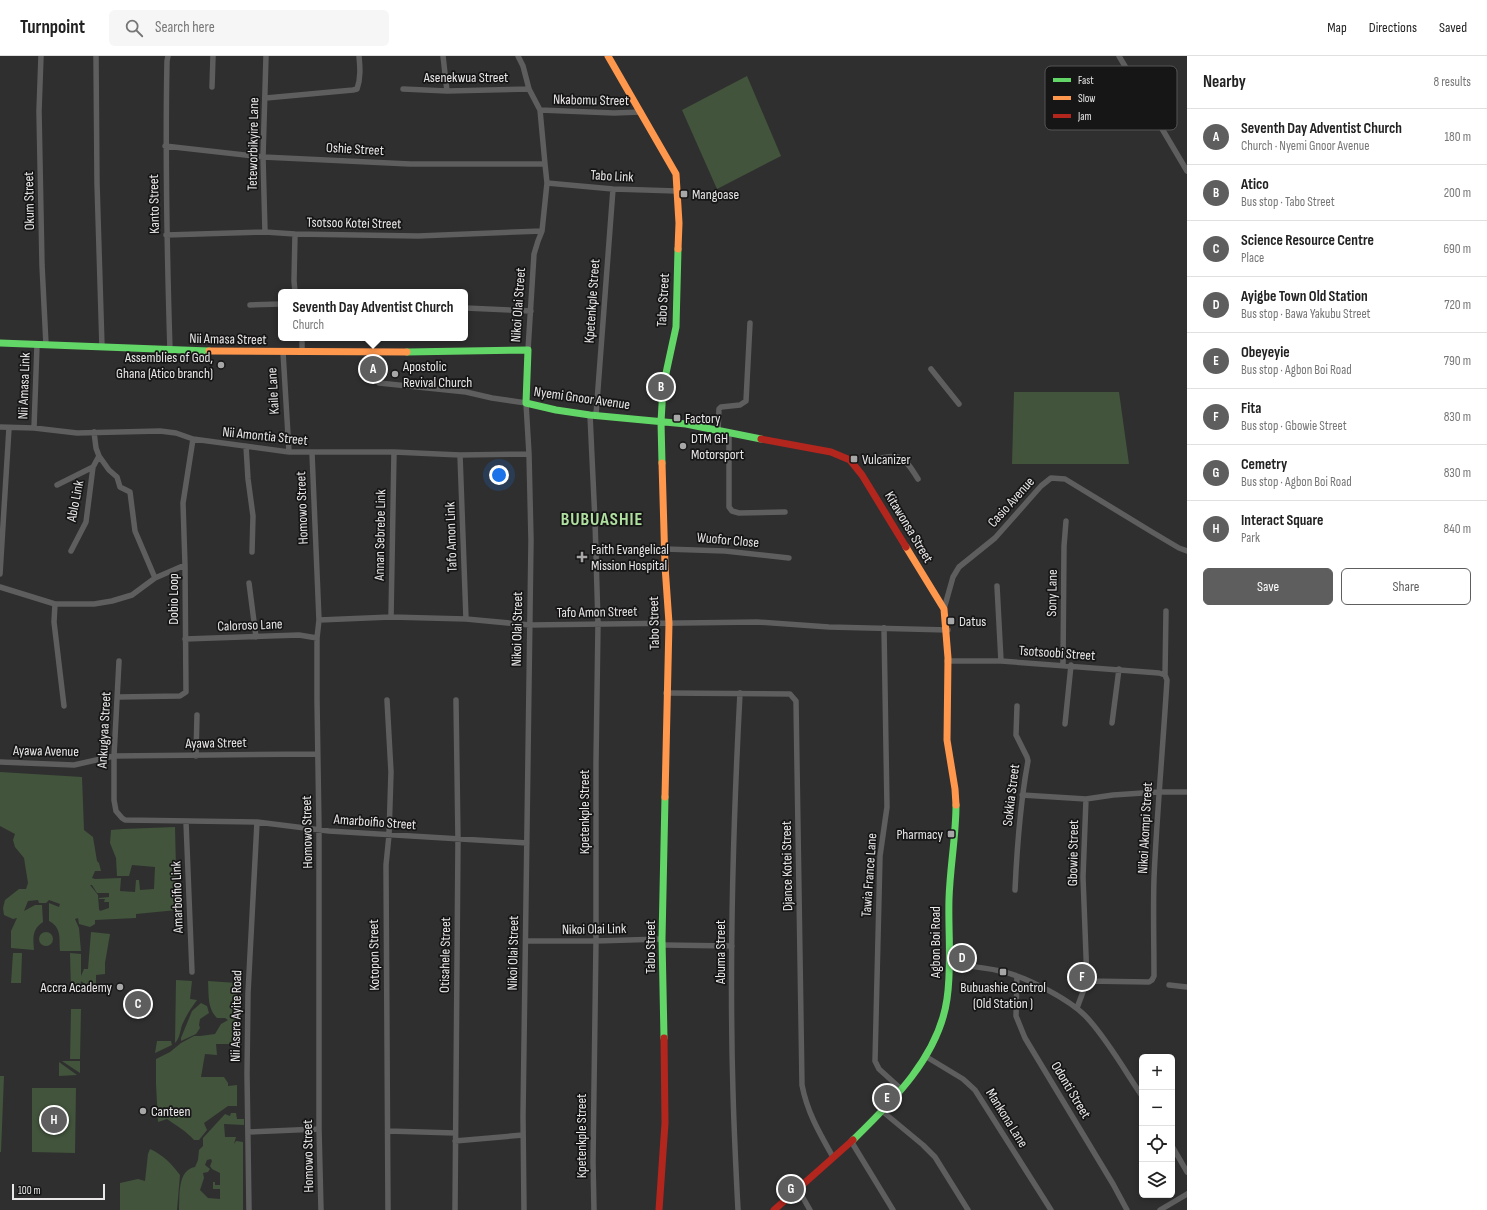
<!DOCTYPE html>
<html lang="en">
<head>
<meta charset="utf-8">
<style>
  body { margin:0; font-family:"Sofia Sans Condensed",sans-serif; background:#f6f6f6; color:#222 }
  .controls { position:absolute; right:12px; bottom:12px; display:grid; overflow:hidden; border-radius:6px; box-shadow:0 2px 6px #0003 }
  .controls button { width:36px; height:36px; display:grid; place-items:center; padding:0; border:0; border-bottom:1px solid #e0e0e0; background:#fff; color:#222; font:20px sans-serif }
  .scale { position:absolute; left:12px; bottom:10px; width:93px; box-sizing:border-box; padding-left:4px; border:2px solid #e9e7e8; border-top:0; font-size:11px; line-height:14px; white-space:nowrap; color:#e9e7e8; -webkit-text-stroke:3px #171617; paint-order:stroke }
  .you { position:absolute; left:499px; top:419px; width:14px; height:14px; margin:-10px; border:3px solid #fff; border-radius:50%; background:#1a73e8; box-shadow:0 0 0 6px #1a73e833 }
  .badge { display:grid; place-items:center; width:26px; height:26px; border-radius:50%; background:#5e5e5e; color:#fff; font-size:13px; font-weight:700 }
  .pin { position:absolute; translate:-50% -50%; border:2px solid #fff; box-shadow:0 1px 4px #0006 }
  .popup { position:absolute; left:278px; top:233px; width:190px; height:52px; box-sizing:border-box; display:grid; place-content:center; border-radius:6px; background:#fff; filter:drop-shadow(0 1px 3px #0005); font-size:13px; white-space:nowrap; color:#767676 }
  .popup b { font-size:15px; color:#222 }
  .popup::after { content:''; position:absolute; left:50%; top:100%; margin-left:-8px; border:8px solid transparent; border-top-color:#fff }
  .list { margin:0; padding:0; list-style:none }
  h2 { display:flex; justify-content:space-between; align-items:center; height:52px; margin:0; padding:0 16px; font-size:17px }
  h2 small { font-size:13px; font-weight:400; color:#767676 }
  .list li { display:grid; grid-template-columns:26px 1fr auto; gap:12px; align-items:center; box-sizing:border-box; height:56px; padding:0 16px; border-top:1px solid #e0e0e0 }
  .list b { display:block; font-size:15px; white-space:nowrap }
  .list p { margin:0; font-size:13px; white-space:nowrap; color:#767676 }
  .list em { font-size:13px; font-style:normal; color:#767676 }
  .actions { display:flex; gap:8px; padding:12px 16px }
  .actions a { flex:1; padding:9px 0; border:1px solid #5e5e5e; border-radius:6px; text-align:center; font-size:14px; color:#5e5e5e }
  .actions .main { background:#5e5e5e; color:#fff }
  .icon { flex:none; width:22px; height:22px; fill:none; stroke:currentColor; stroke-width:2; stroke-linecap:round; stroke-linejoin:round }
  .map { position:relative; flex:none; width:1187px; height:1154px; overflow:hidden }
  header { display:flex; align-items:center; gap:24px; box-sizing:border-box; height:56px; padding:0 20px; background:#fff; border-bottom:1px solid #e0e0e0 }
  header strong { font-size:19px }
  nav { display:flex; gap:22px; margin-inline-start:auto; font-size:14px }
  .search { width:280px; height:36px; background:#f6f6f6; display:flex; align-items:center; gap:10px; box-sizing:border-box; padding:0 14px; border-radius:6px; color:#767676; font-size:15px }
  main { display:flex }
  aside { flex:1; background:#fff }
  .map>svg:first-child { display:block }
  .green { fill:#42543c; fill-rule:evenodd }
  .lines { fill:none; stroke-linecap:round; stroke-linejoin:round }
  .street { stroke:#5e5e5e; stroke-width:5.5 }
  .fast { stroke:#63d668; stroke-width:7 }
  .slow { stroke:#ff974d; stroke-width:7 }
  .jam { stroke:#b3261e; stroke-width:7 }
  .poi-dot { fill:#a8a7a7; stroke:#171617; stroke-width:1.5 }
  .labels { text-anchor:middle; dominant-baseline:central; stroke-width:3.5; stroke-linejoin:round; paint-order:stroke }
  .street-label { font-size:14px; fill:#e9e7e8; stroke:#171617 }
  .poi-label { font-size:14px; fill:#e9e7e8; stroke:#171617; text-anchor:start }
  .district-label { font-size:18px; font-weight:bold; letter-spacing:1px; fill:#b0e0a0; stroke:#171617 }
  .key { fill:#171617; stroke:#565556; stroke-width:1 }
  .key-label { font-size:11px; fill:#e9e7e8 }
</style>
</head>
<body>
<header>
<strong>Turnpoint</strong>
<div class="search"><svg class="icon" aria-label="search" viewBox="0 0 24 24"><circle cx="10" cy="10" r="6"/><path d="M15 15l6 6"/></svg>Search here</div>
<nav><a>Map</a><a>Directions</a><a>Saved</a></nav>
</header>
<main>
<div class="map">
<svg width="1187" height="1154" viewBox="0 0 1187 1154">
  <rect width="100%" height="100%" fill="#2f2f2f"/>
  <path class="green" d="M747,20L781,100L717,133L682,54Z
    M1014,336H1119L1129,408H1012Z
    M0,716L82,721L84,774L93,781L97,805L99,807L101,815H95L92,822L95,823L121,822L120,835L135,836L136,824H139L140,834L154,833L155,811L132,809L129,820H117L116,802L110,787L111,774L123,773L175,771L177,854L136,858V862L95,864V868L90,871L79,868L78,862L75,863L79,872L81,895H60C59,882 62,872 49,865V847L59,851L60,848L49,844L46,847H39L38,844L28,845L24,855L35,849H42L43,866C32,873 33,882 34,894L11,892V875L17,862L13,863L4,859L3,852L5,844L19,833H26L28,827L24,802L15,791L13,784L15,778L0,770ZM90,829H92L97,837H109V841L99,842V843H105L104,846H109V852L100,855L99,853L98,839Z
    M39 883a7 7 0 1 1 14 0a7 7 0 1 1-14 0Z
    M91,876L110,878L105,907V918L96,919V929L88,930L81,925L80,931L71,936L70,897L81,898V920L84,913H88Z
    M13,897H22L21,927H11Z
    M176,924L192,925L190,943L197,944C191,952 186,960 182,969C180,975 180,982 175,987Z
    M208,925L237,927L238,993L229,988H216L217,999L205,998L201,1021H224L228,1027V1030L237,1029V1050H228L204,1067L207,1074L199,1084H194C185,1074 178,1071 167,1063L158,1066L156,1028V1003L170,996L181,987L194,980H200L215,978L221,968L228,964L225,962H217C207,952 209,938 208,925Z
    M201,947L207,950L209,957L200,963L199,969L200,972L196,978L181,985V982L192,955Z
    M71,953H81L80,1003H70Z
    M157,985H171L172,989L155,997Z
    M62,1005H80V1017Z
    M59,1006L77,1019L59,1020Z
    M0,1020H4L1,1096H0Z
    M32,1032H76L75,1097L32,1096Z
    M231,1057H236L237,1063H244V1069L224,1068L225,1081H236L234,1088L236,1085L243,1086V1154H179C180,1140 177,1114 195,1111L198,1104L199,1094L203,1090V1082L225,1058L230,1060ZM211,1103L212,1105L210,1110L212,1113L220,1117V1129H215V1126H213V1133H220V1143L208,1142L200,1134L204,1122L203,1117L208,1116L210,1113L205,1109L207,1104Z
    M150,1093C163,1099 171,1107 180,1119L177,1154H120V1127L138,1123L145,1125L148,1098Z"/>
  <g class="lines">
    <path class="street" d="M41,0L39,55L42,209L46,289
      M96,0L97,127L102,291
      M168,0L167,5C165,102 167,198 170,295
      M443,0L447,35
      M518,0L523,10L529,33L540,54L545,108L547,127L542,175L538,185L534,198L528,294
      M1119,0L1187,115
      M212,31L213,0
      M403,33L447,35L529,33
      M266,42L353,34L357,33C361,22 360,11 359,0
      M540,54L614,57L641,56
      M165,90L263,101L410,108H545
      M547,127L613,133L677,135
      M265,176L263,101L266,0
      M166,179L265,176L295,178L418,180L542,175
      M295,236L294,225L295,178
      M250,249L281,248
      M465,252L531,255
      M302,282V296
      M283,296L289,396
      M931,313L959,348
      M379,327L466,336L492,342L526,347L529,398L531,484L523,1060L524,1154
      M590,359L595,465L598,568L596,707V885L593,1106L594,1154
      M596,359L613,133
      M0,371L34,372L77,377L160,375L176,377L193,383L289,396H394L460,399L529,398
      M34,372L37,289
      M718,375L719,353L721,351L740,349L746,345L750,267
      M94,376L96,392L99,400L109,414L117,421L120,431L130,436L135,475L155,522
      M729,377V451L732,455L739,457L785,456
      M246,390L248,423L253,460L252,496
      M312,397L319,564L317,582V644L319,773V1073L321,1154
      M460,399L466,563
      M869,404C900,399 901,395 918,423
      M57,429L93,411
      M665,493L725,495L789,502
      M71,495L86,466L93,411L99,400
      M0,518L9,372
      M249,527L256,581
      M997,530L1001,605
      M0,531L55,548H94L112,545L132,539L155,522L185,509
      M55,548L54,566L64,650
      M944,553L953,521L959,511L995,482L1041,430L1051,422L1065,423L1152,476L1179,492L1187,495
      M391,561L394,396
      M319,564L391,561L466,563L530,569L757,566L829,571L948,574
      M884,572L887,751L880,800L875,1005L879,1013L901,1033
      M185,583L299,579L317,582
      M119,605L114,700V744L116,755L122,762L125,764L257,766L329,775L527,787
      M947,605H1001L1159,617L1165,619
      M1063,609L1064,490L1066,465
      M666,637L790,638L796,645L802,1029C807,1056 820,1078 833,1101
      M118,641L180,640L186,636L185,509L183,447L193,383
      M387,644L391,716L389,779L386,809L388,1154
      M1112,667L1119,613
      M1065,668L1071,609
      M196,700L197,659
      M0,706L74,709L114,700L317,698
      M1022,739L1086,743
      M186,766L192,916
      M1015,834C1017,791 1020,748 1028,705L1027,701L1016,679L1017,650
      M526,885H596L662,883
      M663,889L732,890
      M949,908C966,910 983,911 1000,915C1025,920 1074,945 1090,965C1110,988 1125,1015 1142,1040
      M1017,921L1016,960L1025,982L1113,1128L1127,1154
      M1087,925L1149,926L1152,924L1154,920C1154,888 1153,855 1154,822C1157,756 1163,690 1167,624L1165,619L1166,555
      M1169,929L1187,931
      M1077,952L1087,925L1083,821L1086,743L1113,739L1158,736H1187
      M925,1000L963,1023L975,1034L1051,1154
      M882,1055L923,1089L935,1101L968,1154
      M388,1075L455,1077
      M248,1076L319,1073
      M455,1085L523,1079
      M851,1085L893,1154
      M1172,1090L1187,1116
      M798,1133L810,1154
      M249,1154L247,1018L248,937L257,766
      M455,1154L458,784L456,644
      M738,1154C736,1115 734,1075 733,1036C729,903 733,770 740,637
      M1160,1154L1187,1138"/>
    <path class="fast" d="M0,287L209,295
      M407,296L528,294L526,347L556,354L590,359L686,368L761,383
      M662,407L661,366L663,331L676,271L678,193
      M664,982L662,883L665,741
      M853,1084C893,1045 939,1000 947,943C952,910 948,876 949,843C950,811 956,780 956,749"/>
    <path class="slow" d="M608,0L676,118L679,167L678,193
      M209,295L407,296
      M662,407L665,510L669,567L665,741
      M906,491L944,553L948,602L947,684L955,733L956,749"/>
    <path class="jam" d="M761,383L831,396L850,404L862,419L906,491
      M659,1154L665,1067L664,982
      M774,1154L853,1084"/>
  </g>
  <g class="poi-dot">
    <rect x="680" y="134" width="8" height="8" rx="2"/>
    <circle cx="221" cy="309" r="4"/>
    <circle cx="395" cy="318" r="4"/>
    <rect x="673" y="358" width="8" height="8" rx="2"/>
    <circle cx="683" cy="390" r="4"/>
    <rect x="850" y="399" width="8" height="8" rx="2"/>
    <path d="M580 495h4v4h4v4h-4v4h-4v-4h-4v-4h4z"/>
    <rect x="947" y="561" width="8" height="8" rx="2"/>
    <rect x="947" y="774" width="8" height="8" rx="2"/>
    <rect x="999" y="912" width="8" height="8" rx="2"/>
    <circle cx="120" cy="931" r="4"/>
    <circle cx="143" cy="1055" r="4"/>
  </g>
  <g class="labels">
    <g class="street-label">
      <text x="466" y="21">Asenekwua Street</text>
      <text transform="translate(591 44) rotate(1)">Nkabomu Street</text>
      <text transform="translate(253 88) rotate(-89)">Teteworbikyire Lane</text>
      <text transform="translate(355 93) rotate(3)">Oshie Street</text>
      <text transform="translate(612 120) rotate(3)">Tabo Link</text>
      <text transform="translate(29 145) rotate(-91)">Okum Street</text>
      <text transform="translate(154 148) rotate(-91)">Kanto Street</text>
      <text transform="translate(354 167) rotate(1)">Tsotsoo Kotei Street</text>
      <text transform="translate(663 244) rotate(-87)">Tabo Street</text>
      <text transform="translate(592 245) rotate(-86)">Kpetenkple Street</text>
      <text transform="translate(518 249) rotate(-86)">Nikoi Olai Street</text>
      <text transform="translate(228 283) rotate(1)">Nii Amasa Street</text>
      <text transform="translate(24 330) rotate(-88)">Nii Amasa Link</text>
      <text transform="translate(273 335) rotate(-93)">Kaile Lane</text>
      <text transform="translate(582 342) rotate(8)">Nyemi Gnoor Avenue</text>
      <text transform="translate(265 380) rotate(6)">Nii Amontia Street</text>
      <text transform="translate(75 445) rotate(-79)">Ablo Link</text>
      <text transform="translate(1011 446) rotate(-48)">Casio Avenue</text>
      <text transform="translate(302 452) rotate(-92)">Homowo Street</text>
      <text transform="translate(909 471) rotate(59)">Kitawonsa Street</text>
      <text transform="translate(380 479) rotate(-89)">Annan Sebrebe Link</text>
      <text transform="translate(451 481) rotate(-92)">Tafo Amon Link</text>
      <text transform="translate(728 484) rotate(5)">Wuofor Close</text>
      <text transform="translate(1052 537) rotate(-89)">Sony Lane</text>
      <text transform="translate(173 543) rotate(-90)">Dobio Loop</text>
      <text transform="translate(597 556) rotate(-1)">Tafo Amon Street</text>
      <text transform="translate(654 567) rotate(-91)">Tabo Street</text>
      <text transform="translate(250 569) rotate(-2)">Caloroso Lane</text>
      <text transform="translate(517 573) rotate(-89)">Nikoi Olai Street</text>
      <text transform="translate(1057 597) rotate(4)">Tsotsoobi Street</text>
      <text transform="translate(104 674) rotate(-87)">Ankugyaa Street</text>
      <text transform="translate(216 687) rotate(-1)">Ayawa Street</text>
      <text transform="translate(46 695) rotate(1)">Ayawa Avenue</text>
      <text transform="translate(1011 739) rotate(-83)">Sokkia Street</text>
      <text transform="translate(584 756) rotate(-90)">Kpetenkple Street</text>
      <text transform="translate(375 766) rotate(4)">Amarboifio Street</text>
      <text transform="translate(1145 772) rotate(-87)">Nikoi Akompi Street</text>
      <text transform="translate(307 776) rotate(-91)">Homowo Street</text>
      <text transform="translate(1073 797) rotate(-89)">Gbowie Street</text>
      <text transform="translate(787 810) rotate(-91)">Djance Kotei Street</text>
      <text transform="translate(869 819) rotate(-86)">Tawia France Lane</text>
      <text transform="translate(177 841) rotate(-92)">Amarboifio Link</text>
      <text transform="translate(594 873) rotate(-1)">Nikoi Olai Link</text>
      <text transform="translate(935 886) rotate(-90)">Agbon Boi Road</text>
      <text transform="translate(650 891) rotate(-90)">Tabo Street</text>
      <text transform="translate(720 896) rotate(-90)">Abuma Street</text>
      <text transform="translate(513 897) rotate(-89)">Nikoi Olai Street</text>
      <text transform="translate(374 899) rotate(-91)">Kotopon Street</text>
      <text transform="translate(445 899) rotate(-89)">Otisahele Street</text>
      <text transform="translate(236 960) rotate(-89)">Nii Asere Ayite Road</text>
      <text transform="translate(1071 1034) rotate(59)">Odonti Street</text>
      <text transform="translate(1007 1062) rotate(58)">Mankona Lane</text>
      <text transform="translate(581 1080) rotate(-90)">Kpetenkple Street</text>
      <text transform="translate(308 1100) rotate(-91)">Homowo Street</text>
    </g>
    <g class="poi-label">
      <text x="692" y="138">Mangoase</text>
      <text x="213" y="301" text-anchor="end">Assemblies of God,<tspan x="213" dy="16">Ghana (Atico branch)</tspan></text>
      <text x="403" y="310">Apostolic<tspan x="403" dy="16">Revival Church</tspan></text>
      <text x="685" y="362">Factory</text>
      <text x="691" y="382">DTM GH<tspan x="691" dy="16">Motorsport</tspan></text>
      <text x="862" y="403">Vulcanizer</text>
      <text x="591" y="493">Faith Evangelical<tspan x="591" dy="16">Mission Hospital</tspan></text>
      <text x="959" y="565">Datus</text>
      <text x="943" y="778" text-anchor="end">Pharmacy</text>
      <text x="112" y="931" text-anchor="end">Accra Academy</text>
      <text x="1003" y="931" text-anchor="middle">Bubuashie Control<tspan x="1003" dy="16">(Old Station )</tspan></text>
      <text x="151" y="1055">Canteen</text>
    </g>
    <g class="district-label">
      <text x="602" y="463">BUBUASHIE</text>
    </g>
  </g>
  <rect x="1045" y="10" width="132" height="64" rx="6" class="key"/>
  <rect x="1053" y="22" width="18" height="4" fill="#63d668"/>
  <rect x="1053" y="40" width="18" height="4" fill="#ff974d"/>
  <rect x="1053" y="58" width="18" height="4" fill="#b3261e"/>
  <g class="key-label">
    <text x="1078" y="28">Fast</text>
    <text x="1078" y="46">Slow</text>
    <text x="1078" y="64">Jam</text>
  </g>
</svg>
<div class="controls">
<button>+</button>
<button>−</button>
<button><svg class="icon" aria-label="locate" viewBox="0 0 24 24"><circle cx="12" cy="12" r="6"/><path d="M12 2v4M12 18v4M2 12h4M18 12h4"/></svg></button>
<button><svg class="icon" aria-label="layers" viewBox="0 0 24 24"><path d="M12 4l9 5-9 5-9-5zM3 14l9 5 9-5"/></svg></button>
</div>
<div class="scale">100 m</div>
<div class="you"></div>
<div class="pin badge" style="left:373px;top:313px">A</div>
<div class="popup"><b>Seventh Day Adventist Church</b>Church</div>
<div class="pin badge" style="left:661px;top:331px">B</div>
<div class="pin badge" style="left:138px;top:948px">C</div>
<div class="pin badge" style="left:962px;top:902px">D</div>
<div class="pin badge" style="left:887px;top:1042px">E</div>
<div class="pin badge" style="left:1082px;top:921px">F</div>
<div class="pin badge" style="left:791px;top:1133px">G</div>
<div class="pin badge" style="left:54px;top:1064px">H</div>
</div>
<aside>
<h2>Nearby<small>8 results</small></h2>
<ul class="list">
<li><span class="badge">A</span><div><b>Seventh Day Adventist Church</b><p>Church · Nyemi Gnoor Avenue</p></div><em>180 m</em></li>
<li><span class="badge">B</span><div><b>Atico</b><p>Bus stop · Tabo Street</p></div><em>200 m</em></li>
<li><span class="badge">C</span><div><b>Science Resource Centre</b><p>Place</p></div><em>690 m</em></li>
<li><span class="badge">D</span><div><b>Ayigbe Town Old Station</b><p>Bus stop · Bawa Yakubu Street</p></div><em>720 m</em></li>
<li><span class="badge">E</span><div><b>Obeyeyie</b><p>Bus stop · Agbon Boi Road</p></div><em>790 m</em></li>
<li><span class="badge">F</span><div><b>Fita</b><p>Bus stop · Gbowie Street</p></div><em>830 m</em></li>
<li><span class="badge">G</span><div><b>Cemetry</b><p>Bus stop · Agbon Boi Road</p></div><em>830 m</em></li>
<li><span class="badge">H</span><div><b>Interact Square</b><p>Park</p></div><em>840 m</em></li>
</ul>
<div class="actions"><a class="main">Save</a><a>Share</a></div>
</aside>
</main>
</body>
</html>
